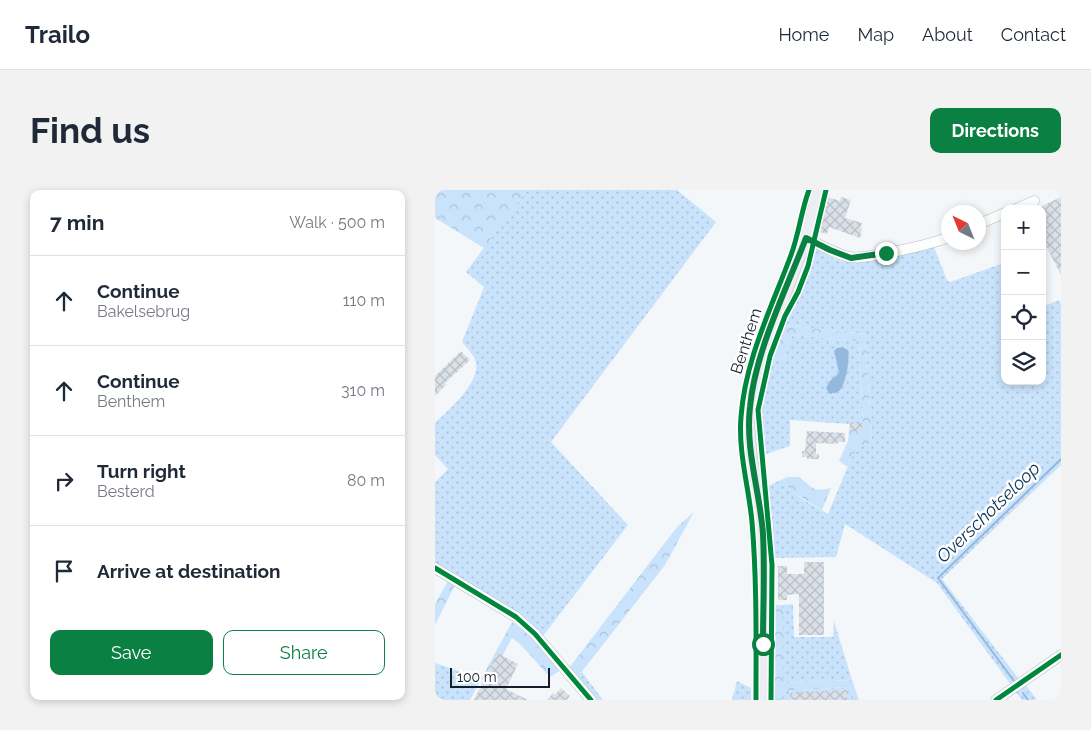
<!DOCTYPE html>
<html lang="en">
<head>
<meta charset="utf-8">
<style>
  body { margin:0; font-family:Raleway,sans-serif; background:#f2f2f3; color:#1f2937 }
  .controls { position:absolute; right:15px; top:15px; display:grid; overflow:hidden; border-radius:10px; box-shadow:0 2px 8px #0003 }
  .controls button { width:45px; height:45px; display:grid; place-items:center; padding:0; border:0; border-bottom:1px solid #e0e1e3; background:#fff; color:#1f2937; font:25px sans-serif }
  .compass { position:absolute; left:506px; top:15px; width:45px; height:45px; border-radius:50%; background:#fff; box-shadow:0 2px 8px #0003; rotate:317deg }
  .scale { position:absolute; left:15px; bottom:12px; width:100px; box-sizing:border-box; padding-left:5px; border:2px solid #151f29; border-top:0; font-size:14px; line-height:18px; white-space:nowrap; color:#151f29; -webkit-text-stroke:4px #fff; paint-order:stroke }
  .stop { position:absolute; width:15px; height:15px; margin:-11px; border:4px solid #0b8043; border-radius:50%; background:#fff }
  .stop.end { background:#0b8043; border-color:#fff; box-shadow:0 1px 5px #0008 }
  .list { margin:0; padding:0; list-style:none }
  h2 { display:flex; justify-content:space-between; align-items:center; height:65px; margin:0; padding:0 20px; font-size:21px }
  h2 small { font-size:16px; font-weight:400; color:#747a83 }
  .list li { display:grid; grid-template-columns:32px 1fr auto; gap:15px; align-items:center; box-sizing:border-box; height:90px; padding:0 20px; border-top:1px solid #e0e1e3 }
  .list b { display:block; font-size:19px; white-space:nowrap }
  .list p { margin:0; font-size:16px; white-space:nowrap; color:#747a83 }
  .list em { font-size:16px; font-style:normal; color:#747a83 }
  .actions { display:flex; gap:10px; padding:15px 20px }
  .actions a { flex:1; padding:11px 0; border:1px solid #0b8043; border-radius:10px; text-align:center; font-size:18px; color:#0b8043 }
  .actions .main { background:#0b8043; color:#fff }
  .icon { flex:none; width:28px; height:28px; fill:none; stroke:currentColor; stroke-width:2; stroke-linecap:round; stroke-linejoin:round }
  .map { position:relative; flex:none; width:626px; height:510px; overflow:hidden; border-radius:10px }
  header { display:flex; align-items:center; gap:30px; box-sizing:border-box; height:70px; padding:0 25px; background:#fff; border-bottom:1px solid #e0e1e3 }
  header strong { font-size:24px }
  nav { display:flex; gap:28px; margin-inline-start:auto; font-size:18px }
  .intro { display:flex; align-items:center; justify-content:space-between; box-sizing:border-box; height:120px; padding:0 30px }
  h1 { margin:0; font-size:35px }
  .button { padding:12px 22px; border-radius:10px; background:#0b8043; color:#fff; font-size:18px; font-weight:700 }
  main { display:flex; gap:30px; padding:0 30px }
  aside { flex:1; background:#fff; border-radius:10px; box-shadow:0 2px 8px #0003 }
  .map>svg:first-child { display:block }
  .grass { fill:url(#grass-dots); fill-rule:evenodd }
  .forest { fill:url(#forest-crowns) }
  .water { fill:#95b9dd }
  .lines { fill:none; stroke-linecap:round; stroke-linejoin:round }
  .stream { stroke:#95b9dd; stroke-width:2 }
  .building { fill:url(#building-cross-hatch) }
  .minor-casing { stroke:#b6bdc2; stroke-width:11 }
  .major-casing { stroke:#d1d3d6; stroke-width:14 }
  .minor { stroke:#fdfefe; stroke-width:10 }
  .major { stroke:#ebeff4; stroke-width:12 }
  .cycleway-casing { stroke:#fff; stroke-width:8 }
  .cycleway { stroke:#00873e; stroke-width:5 }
  .route { stroke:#0b8043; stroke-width:6 }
  .labels { text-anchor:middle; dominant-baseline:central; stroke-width:5; stroke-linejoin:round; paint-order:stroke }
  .street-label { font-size:16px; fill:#151f29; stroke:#fff }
  .water-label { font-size:18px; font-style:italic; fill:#0d3354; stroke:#fff }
</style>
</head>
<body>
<header>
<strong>Trailo</strong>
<nav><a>Home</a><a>Map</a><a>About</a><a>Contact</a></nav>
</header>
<div class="intro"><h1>Find us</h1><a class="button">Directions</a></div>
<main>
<aside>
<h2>7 min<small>Walk · 500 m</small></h2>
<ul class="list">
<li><svg class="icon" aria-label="ahead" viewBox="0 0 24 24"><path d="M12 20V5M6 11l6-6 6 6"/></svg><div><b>Continue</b><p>Bakelsebrug</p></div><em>110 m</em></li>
<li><svg class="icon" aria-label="ahead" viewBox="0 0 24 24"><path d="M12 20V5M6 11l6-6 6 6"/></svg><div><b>Continue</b><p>Benthem</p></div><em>310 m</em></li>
<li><svg class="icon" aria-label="right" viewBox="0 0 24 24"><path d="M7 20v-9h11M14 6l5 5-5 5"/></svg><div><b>Turn right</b><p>Besterd</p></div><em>80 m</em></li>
<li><svg class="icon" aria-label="arrive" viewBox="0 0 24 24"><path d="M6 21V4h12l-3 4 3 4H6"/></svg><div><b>Arrive at destination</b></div></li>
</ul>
<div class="actions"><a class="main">Save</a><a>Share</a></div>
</aside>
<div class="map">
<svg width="626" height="510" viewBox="0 0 626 510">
  <defs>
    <pattern id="grass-dots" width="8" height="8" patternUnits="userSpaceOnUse" patternTransform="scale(1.25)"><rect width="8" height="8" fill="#c9e3fc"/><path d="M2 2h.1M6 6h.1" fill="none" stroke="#acc2d8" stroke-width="1.8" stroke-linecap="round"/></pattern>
    <pattern id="forest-crowns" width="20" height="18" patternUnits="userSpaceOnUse" patternTransform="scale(1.25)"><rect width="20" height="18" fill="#c9e3fc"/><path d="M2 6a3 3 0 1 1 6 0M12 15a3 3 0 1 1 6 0" fill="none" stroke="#acc2d8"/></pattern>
    <pattern id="building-cross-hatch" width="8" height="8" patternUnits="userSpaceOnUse" patternTransform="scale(1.25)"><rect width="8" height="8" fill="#dae0e7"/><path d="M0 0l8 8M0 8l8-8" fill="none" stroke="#bac0c6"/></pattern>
  </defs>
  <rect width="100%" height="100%" fill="#f4f7f9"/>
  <path class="grass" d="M92,0H242L281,32L116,252L193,335L108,446L0,373V292L13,279L0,265V233C14,220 45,193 41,172C39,165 32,158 27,152L49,97L31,82Z
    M499,57L512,90L515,92L566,74L570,82V191H607V117L624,110L626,113V275L507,389L584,489L576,495L502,393L410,334L401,367L339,368L338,336L333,296L348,289C357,306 377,314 393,324L418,264L437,248L430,144L350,135L368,100L380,58C389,63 398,69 407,71C428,76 477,62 499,57Z
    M357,145L424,151L428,235L355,230V256L328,265C325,231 326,200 337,168L348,170ZM407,157L406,199L397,204L393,194L404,183L400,165L402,158Z
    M358,414L359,447H398L399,431L417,490L348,493V415Z
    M0,473L46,489L35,510H0Z
    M147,482L168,510H160L142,488Z
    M302,491L316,498V510H297Z
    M591,495L602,510H587L581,502Z
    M415,497L419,510H347V501Z"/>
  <path class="forest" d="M0,0H92L49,58L0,28Z
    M350,135L430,144L437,248L418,264L413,277L404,271L413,251L415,233L428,235L424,151L357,145L348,170L337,168Z
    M352,287H364C378,297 377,303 396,298L387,320L356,301L348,289Z
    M259,322L230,375L142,488L134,478L242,337Z
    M13,391L20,395L0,435V414Z
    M340,415H348V493L417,490L424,510H419L415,497L347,501V510H340Z
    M77,432L94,445L124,481L115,487L85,454L77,448L53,492L46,489Z"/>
  <path class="water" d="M407,157L413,160C415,168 411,192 406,199C403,203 399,203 395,204L391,198L395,191L404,183L399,161L402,158Z"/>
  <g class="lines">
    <path class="stream" d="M579,491L503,388L626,269
      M588,503L593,510"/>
  </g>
  <path class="building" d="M393,7L405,11L406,7L416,10L410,28L427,33L425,38H427L425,48L394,37L392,44L385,42L386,39L384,38Z
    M626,7V85L607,48V16Z
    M26,161L35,170L10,193L11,195L0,206V186Z
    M415,232L427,233V240H415Z
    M372,241L410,243V252H403V254L381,253V264H384V269H372V267H367V261H370Z
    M369,372H389V445H364V404L352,405V410H343V376H352V384H369Z
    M62,463L83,474L71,499L93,510H39Z
    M126,498L135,506L132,510H112L118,503L120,505Z
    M412,500V510H355V503Z"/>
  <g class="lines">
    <g class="minor-casing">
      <path id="minor" d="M581,19L599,11
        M544,34L570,23
        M371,48C385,55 399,63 414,67C429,70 498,54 514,47
        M0,378L81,427L100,444L156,510
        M561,510L626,465"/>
    </g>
    <g class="major-casing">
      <path id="major" d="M329,510L328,344L321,294L316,269L313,235L315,215L328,160L371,48L384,0"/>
    </g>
    <use href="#minor" class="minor"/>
    <use href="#major" class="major"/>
    <g class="cycleway-casing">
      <path id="cycleway" d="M0,378L81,427L100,444L156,510
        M321,510C321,451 322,391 317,332C314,298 303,262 306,227C310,170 336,119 356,65C364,44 366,21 374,0
        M336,510L337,375L323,220L335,166L350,126L363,102L373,76L391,0
        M561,510L626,465"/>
    </g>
    <use href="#cycleway" class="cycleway"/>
  </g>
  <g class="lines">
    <path class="route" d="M328,454C328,418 330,381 328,344C325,302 310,260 315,217C320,162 351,100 371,48L395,60L416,68L451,63"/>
  </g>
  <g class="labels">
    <g class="street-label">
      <text transform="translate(311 151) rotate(-72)">Benthem</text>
    </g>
    <g class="water-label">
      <text transform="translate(553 322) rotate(-44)">Overschotseloop</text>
    </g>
  </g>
</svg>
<div class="controls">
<button>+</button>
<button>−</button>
<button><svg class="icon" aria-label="locate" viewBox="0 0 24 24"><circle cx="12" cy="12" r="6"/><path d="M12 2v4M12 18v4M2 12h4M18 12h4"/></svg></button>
<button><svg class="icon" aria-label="layers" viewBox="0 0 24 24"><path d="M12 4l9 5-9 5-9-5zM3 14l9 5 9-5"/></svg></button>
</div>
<svg class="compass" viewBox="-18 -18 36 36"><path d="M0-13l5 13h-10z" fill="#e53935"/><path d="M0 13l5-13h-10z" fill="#747a83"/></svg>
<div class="scale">100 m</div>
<div class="stop" style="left:328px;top:454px"></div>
<div class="stop end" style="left:451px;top:63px"></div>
</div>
</main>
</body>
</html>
